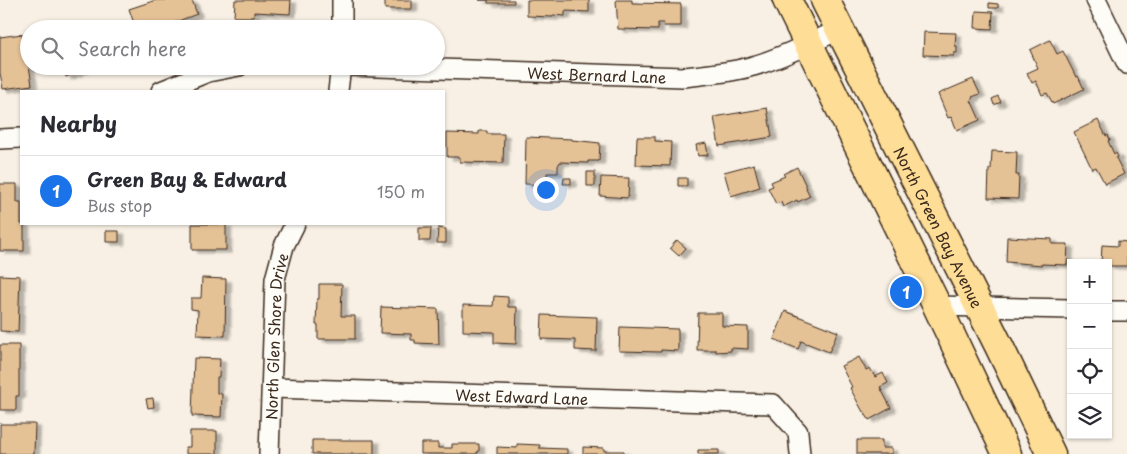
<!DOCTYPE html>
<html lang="en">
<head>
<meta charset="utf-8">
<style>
  body { margin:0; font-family:"Playpen Sans",sans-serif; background:#f2f2f3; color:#2b2b33 }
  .controls { position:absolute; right:15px; bottom:15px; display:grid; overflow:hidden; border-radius:0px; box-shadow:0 1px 4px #0004 }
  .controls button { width:45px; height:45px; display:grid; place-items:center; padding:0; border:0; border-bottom:1px solid #e1e1e2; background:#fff; color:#2b2b33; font:25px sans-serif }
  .you { position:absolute; left:545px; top:189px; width:18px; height:18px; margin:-12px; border:4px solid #fff; border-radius:50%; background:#1a73e8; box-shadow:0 0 0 8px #1a73e833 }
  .badge { display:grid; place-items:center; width:32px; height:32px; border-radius:50%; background:#1a73e8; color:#fff; font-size:16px; font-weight:700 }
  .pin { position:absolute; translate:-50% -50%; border:2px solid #fff; box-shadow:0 1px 5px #0006 }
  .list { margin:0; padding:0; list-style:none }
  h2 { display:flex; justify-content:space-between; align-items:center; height:65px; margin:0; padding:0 20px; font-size:21px }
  h2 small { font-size:16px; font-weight:400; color:#7c7c81 }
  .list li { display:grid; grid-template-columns:32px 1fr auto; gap:15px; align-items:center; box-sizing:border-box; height:70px; padding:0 20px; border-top:1px solid #e1e1e2 }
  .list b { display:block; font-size:19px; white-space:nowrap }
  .list p { margin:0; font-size:16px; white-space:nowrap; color:#7c7c81 }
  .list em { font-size:16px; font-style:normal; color:#7c7c81 }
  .icon { flex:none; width:28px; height:28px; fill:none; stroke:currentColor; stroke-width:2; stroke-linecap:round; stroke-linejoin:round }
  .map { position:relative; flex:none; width:1127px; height:454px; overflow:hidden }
  .search { position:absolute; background:#fff; box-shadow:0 1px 4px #0004; left:20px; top:20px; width:425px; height:55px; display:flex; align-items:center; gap:12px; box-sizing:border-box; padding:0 18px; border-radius:28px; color:#7c7c81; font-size:19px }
  .panel { position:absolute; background:#fff; box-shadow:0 1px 4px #0004; left:20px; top:90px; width:425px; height:135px; border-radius:0px }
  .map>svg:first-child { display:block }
  .building { fill:#e5c196; stroke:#3b2a1e; filter:url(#shadow) }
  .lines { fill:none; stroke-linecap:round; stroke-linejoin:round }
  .minor-casing { stroke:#3b2a1e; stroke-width:22 }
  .primary-casing { stroke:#3b2a1e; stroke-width:31 }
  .minor { stroke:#fdfcf7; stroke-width:19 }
  .primary { stroke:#fedd96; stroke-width:28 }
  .labels { text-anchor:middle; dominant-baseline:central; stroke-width:4.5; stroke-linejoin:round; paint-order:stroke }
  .street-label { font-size:15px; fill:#3b2a1e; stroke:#fdfcf7 }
</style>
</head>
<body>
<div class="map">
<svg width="1127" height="454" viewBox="0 0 1127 454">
  <defs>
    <filter id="shadow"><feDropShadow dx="5.5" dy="3" stdDeviation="1" flood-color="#0004"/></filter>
  </defs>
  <rect width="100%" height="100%" fill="#f8f0e4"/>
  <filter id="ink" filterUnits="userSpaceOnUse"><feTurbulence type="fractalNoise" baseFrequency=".02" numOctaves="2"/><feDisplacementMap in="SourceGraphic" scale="10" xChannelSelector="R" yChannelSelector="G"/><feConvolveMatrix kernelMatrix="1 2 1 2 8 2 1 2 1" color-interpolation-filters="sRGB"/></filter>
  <g filter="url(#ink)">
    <path class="building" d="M156,0H192L197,14L173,23L174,26L165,29H136L129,9Z
      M235,0H291L290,14L254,12V17H234Z
      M385,0H412V9H385Z
      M479,0H514V3H488V0Z
      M527,0H589V12L565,11V16L553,15V17L527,16Z
      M616,0H632V3L681,4V26H663L664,23H658V30L618,29Z
      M989,3L998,4V8H989Z
      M976,11L993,12L992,29L975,28Z
      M112,24L114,29H102Z
      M924,32L956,33L955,46H957V53H954V56L923,55Z
      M22,34L26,59H28L32,85L3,89L0,73V37Z
      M1050,40L1057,54L1063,51L1076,77L1078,76L1084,89L1053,104L1047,93L1042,95L1036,81L1032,83L1027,73L1038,68L1030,50Z
      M62,66H91L66,77Z
      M973,79L980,94L972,97L973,99L971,100L980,120L957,130L951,117L948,118L938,94Z
      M998,96L1001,102L994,105L992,99Z
      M767,108L772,137L719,146L714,117Z
      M1098,120L1106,136L1108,135L1110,140L1108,141L1114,154L1116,153L1118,157L1116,158L1124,174L1105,184L1096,167L1092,169L1074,132Z
      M479,131H487V134H504L503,163L460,162V157H447V133L479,134Z
      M526,137L572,139V140L600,143L599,161H588V163L560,162L558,166V173H547V185L525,184Z
      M637,137H655V141L671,142L670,166L636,165Z
      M706,143L708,155L698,156L696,145Z
      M992,151L1017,152L1016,175H1019L1018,199L988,198L989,169H991Z
      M754,164L760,187L731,196L724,172Z
      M797,167L807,188H806L810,196L798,202L797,200L783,207L781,202L776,204L768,188L773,186L771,182L785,176L783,174Z
      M587,172H595V186H587Z
      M601,177L629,178L628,198L600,196Z
      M564,178H571V184H563Z
      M678,178H687V186H678Z
      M0,184H17V202H21V224H24V251H0Z
      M192,224H226V250H192Z
      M419,228H431L430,241H419Z
      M438,228L446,229V243H437Z
      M106,231H119V242H106Z
      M1007,237L1052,239V244H1068L1067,265L1042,264V265L1006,262Z
      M677,240L686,248L679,256L670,248Z
      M1118,241L1127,242V266H1108V263H1101L1102,245L1118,246Z
      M0,275L20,276L18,332L0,331Z
      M202,278L226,279L225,336L197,335L198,310L191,309V298H201Z
      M319,284H342L341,316H355V339H318V325H316L317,299H319Z
      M494,296L508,297V307H517L516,344L494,343V332L463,331V305L493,306Z
      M381,307L438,309L439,344L415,343V340H411V334L380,333Z
      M785,311L838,332L829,352L801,341L798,349L774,339Z
      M698,313H722V326L748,327V349L731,348V351L716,352V350H697Z
      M542,315L597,317L596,351L575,350V340L541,339Z
      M620,327L678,329V351L661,350V352L619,351Z
      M0,345H19V396H16V410H0Z
      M859,357L866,370L870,368L875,377L883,373L888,383L880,387L891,408L869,420L864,411L863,412L850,388L852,387L841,366Z
      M194,358L220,359L219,377H217V393L222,394L221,417L192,416Z
      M153,398L154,407L148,408L146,399Z
      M0,424H35L34,454H0Z
      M190,431H217V454H186V447H190Z
      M312,440H374V454H312Z
      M857,440H882V448H892V454H857Z
      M421,443H438V448H452V444H479V452H477V454H421Z
      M517,444L540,445L539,448L567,449V454H497V447L517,448Z
      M583,447L604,448V451H624V454H583Z
      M698,450H719V454H698Z"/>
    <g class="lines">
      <g class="minor-casing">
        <g id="minor">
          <path d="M1096,0L1127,64"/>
          <path d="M342,29V0"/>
          <path id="s1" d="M347,66L684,77C706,74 731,73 753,66C783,58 811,42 839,30"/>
          <path d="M161,91L208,72L239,66"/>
          <path d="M338,91L341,66"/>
          <path d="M0,139L21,138"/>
          <path d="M937,306L1071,309"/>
          <path d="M1108,311H1127"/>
          <path id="s2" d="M272,388L773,404L798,432L800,454"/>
          <path id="s3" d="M269,454L275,279L284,246L295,224"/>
        </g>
      </g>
      <g class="primary-casing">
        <g id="primary">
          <path d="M787,0L937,306L1007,454"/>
          <path id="s4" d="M825,0L999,346L1051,454"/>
        </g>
      </g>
      <use href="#minor" class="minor"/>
      <use href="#primary" class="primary"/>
    </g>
  </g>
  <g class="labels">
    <g class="street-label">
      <text stroke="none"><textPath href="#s1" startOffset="250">West Bernard Lane</textPath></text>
      <text stroke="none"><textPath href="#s4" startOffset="254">North Green Bay Avenue</textPath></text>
      <text stroke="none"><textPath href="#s3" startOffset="118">North Glen Shore Drive</textPath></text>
      <text stroke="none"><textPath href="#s2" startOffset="250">West Edward Lane</textPath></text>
    </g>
  </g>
</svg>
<div class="controls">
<button>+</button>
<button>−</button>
<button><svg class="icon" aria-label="locate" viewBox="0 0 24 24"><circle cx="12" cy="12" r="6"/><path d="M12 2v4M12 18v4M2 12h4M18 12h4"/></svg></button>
<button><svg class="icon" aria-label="layers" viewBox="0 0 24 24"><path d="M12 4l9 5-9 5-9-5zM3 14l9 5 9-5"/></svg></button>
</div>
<div class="you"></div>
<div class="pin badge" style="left:906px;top:292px">1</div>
<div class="search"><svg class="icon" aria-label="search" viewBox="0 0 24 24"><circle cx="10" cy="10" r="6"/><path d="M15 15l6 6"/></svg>Search here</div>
<section class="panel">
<h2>Nearby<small></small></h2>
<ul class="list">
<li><span class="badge">1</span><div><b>Green Bay &amp; Edward</b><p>Bus stop</p></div><em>150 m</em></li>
</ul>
</section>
</div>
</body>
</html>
